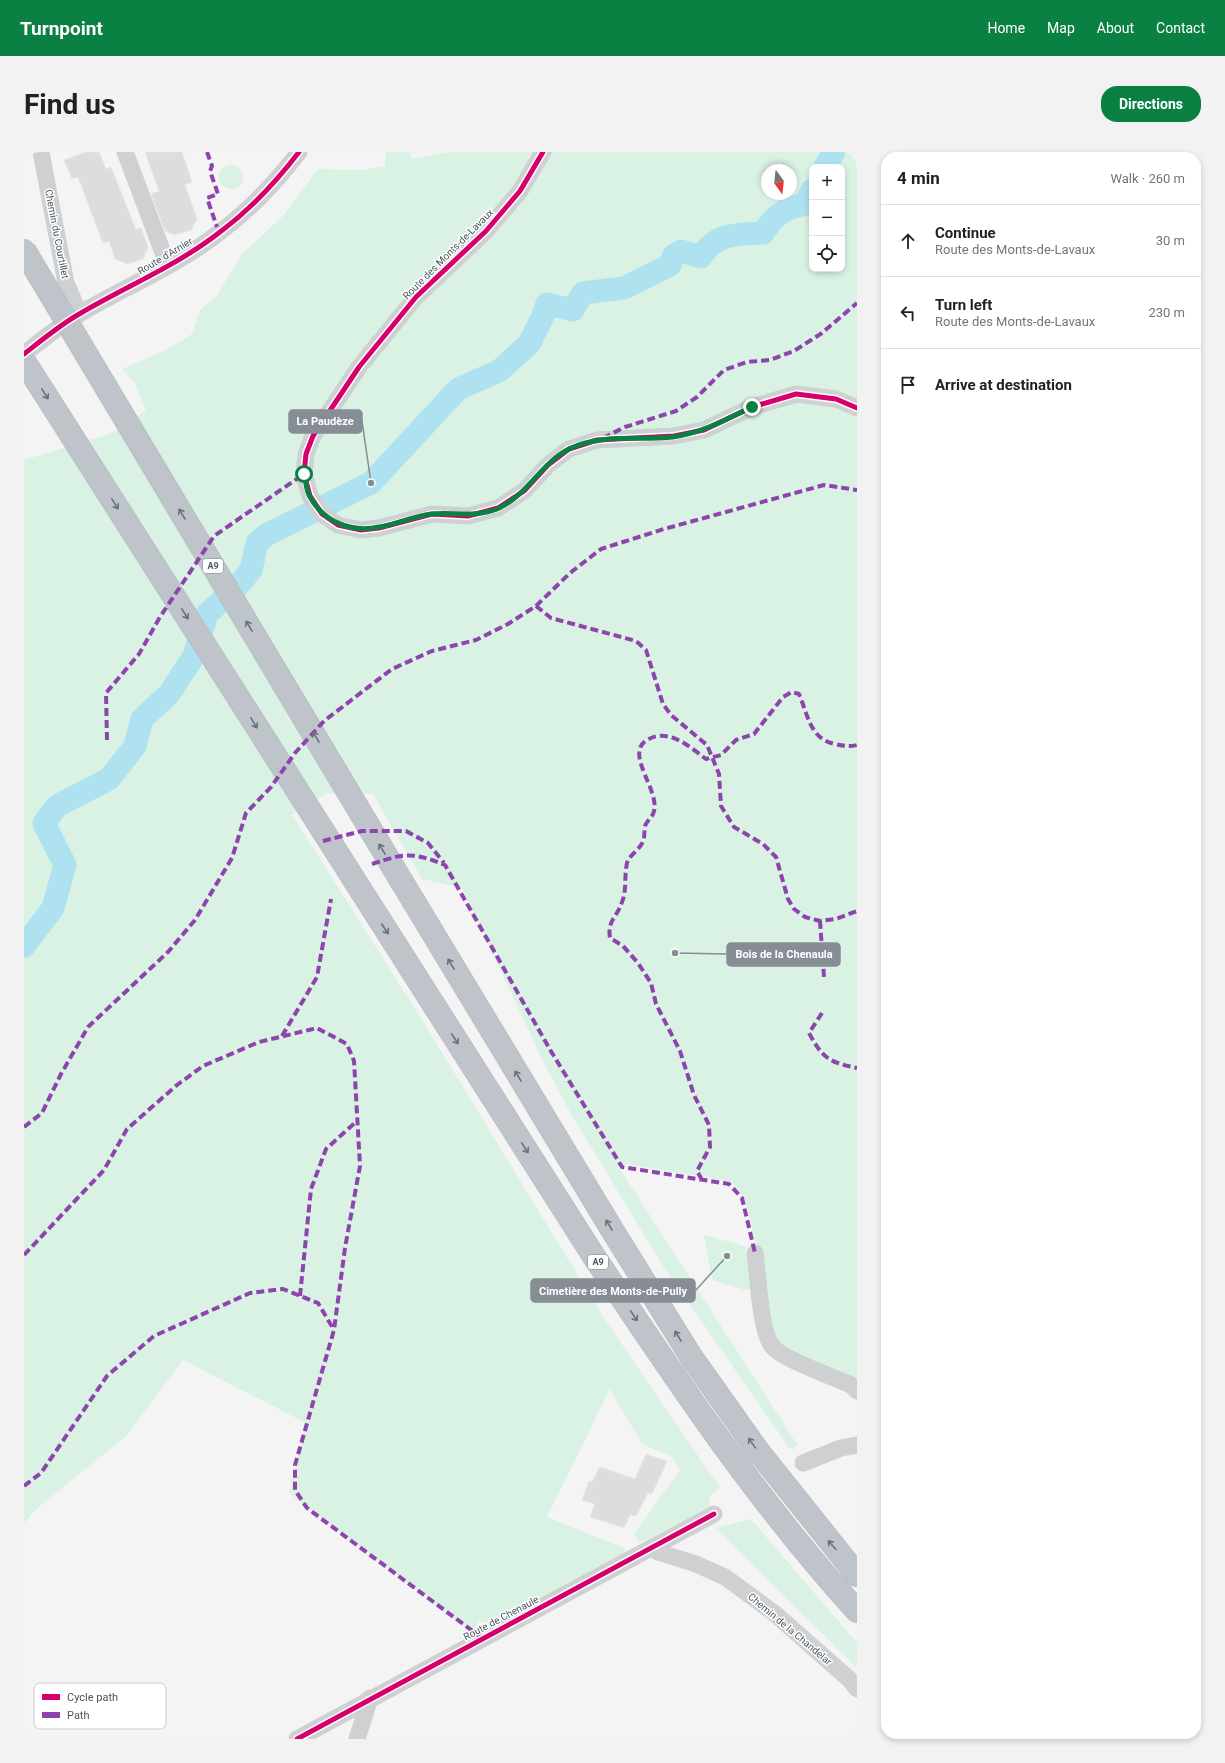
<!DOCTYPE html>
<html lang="en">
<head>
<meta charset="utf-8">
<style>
  body { margin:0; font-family:Roboto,sans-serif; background:#f2f2f2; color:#202124 }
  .controls { position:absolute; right:12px; top:12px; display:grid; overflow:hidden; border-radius:8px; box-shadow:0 2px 6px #0003 }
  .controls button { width:36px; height:36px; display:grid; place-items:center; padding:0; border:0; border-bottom:1px solid #e0e0e0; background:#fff; color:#202124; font:20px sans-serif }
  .compass { position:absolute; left:737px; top:12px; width:36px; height:36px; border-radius:50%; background:#fff; box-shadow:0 2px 6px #0003; rotate:165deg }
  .stop { position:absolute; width:12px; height:12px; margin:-9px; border:3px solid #0b8043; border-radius:50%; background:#fff }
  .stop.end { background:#0b8043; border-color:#fff; box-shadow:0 1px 4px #0008 }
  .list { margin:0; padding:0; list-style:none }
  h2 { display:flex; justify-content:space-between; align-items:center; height:52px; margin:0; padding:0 16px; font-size:17px }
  h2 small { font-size:13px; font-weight:400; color:#757577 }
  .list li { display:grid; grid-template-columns:26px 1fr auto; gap:12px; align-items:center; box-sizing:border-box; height:72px; padding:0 16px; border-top:1px solid #e0e0e0 }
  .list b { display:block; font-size:15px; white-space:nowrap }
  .list p { margin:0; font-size:13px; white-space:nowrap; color:#757577 }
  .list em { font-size:13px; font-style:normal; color:#757577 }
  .icon { flex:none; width:22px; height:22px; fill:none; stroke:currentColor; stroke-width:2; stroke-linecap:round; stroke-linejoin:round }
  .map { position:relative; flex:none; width:833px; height:1587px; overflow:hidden; border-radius:16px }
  header { display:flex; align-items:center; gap:24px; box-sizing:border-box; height:56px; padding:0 20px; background:#0b8043; color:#fff }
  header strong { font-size:19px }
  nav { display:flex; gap:22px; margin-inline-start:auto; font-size:14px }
  .intro { display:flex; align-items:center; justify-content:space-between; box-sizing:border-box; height:96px; padding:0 24px }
  h1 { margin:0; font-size:28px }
  .button { padding:10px 18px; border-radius:16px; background:#0b8043; color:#fff; font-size:14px; font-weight:700 }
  main { display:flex; gap:24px; padding:0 24px }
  aside { flex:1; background:#fff; border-radius:16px; box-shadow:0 2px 6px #0003 }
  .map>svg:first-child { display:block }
  .green { fill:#d9f2e3; fill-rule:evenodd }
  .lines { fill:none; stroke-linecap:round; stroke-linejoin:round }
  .river { stroke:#aee2f0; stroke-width:23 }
  .building { fill:#ddddde; stroke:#e5e6e7 }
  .highway-casing { stroke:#b9bec3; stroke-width:24 }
  .minor { stroke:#ced0d2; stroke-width:17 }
  .highway { stroke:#bec4c9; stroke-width:22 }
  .highway-bridge-casing { stroke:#b9bec3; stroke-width:24; stroke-linecap:butt }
  .highway-bridge { stroke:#bec4c9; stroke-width:22 }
  .quiet { stroke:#8e44ad; stroke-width:4; stroke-dasharray:8 4; stroke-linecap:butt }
  .cycleway-casing { stroke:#fff; stroke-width:8 }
  .cycleway { stroke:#d6006c; stroke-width:5 }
  .oneway { stroke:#67727b }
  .route { stroke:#0b8043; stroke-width:5 }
  .labels { text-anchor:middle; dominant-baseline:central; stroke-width:3; stroke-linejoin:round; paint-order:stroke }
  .shield { fill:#fff; stroke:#808990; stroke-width:1 }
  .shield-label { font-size:9px; font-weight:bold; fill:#4a5661 }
  .street-label { font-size:10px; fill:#4a5661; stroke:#fff }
  .key { fill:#fff; stroke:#c9ccd0; stroke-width:1 }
  .key-label { font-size:11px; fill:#4a5661 }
  .leader { fill:none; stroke:#868d94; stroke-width:1.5 }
  .callout-dot { fill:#868d94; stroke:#fff; stroke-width:1.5 }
  .callout { fill:#868d94; stroke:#868d94; stroke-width:1.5 }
  .callout-label { font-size:11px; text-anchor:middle; font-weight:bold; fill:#fff }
</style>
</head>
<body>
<header>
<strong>Turnpoint</strong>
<nav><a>Home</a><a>Map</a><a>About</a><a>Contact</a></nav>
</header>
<div class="intro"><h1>Find us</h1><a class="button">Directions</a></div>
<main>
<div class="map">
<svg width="833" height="1587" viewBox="0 0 833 1587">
  <rect width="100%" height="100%" fill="#f4f4f4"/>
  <path class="green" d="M362,0H386L388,7L425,0H833V1233L748,1189L734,1102L721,1047L708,1030L602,1012L594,1014L774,1294L766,1297L637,1111L546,960L518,907L438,736L398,727L349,642L303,641L268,663L397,866L578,1163L696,1336L686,1344L685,1355L616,1391L611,1383L612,1379L656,1318L647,1304L618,1292L586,1237L523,1365L602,1397L599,1402L470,1473L455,1469L449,1481L265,1341L282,1271L159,1208L101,1285L11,1358L0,1371V308L86,282L122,259L111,231L98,217L142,198L168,182L176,158L192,145L218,102L257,66L294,17L338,18L361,14ZM788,15H818V117H788ZM743,18H767V42H743Z
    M195 25a12 12 0 1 1 24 0a12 12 0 1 1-24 0Z
    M680,1083L721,1094L727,1138H721L688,1128Z
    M727,1367L833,1491V1516L691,1376Z"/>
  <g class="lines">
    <path class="river" d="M801,15L810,0
      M0,794L29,756L41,713L20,671L33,654L85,627L111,594L118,567L145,542L170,504L183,462L212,436L227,418L233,391L242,383L347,331L434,237L475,219L505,192L518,166L523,152L549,158L559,141L600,136L646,113L649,104L657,99L677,105C691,81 714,82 739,81C751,63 759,57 781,52L788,38"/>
  </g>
  <path class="building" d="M62,0H75L82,17L87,15L112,78L117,76L124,95L119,107L103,112L91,107L85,89L79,91L54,25L48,27L40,8Z
    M121,0H158L168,30L161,33L173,67L167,78L151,83L141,79L127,42L135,39Z
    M622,1302L643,1309L628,1342L624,1341L612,1364L606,1363L600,1376L566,1365L571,1352L558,1348L565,1329L568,1330L576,1315L611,1327Z"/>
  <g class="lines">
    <g class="highway-casing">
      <path id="highway" d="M0,209L569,1103C651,1226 733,1349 833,1459
        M378,730L590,1081L668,1206L734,1299L833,1423"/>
    </g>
    <path class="minor" d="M17,0L42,131L55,161
      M101,0L144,114
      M519,0L496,39L462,79L392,145L335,215L289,284L282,302L280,322L286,344L298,362L314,373L337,378L355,376L408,362L444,364L474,356L500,339L524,313L545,297L573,288L650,284L680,278L728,255L772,242L812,247L833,256
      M0,202C18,188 37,172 57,161C103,134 154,113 196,80C227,57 252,30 275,0
      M731,1101C734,1122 736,1179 748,1194C756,1206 811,1226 827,1233L833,1239
      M779,1311L817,1296L833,1293
      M628,1395L634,1400L672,1412L701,1425L750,1461L825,1527L833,1537
      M273,1587L690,1362
      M333,1587L346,1546"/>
    <use href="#highway" class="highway"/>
    <g class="highway-bridge-casing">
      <path id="highway-bridge" d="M0,98L378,730"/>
    </g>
    <use href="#highway-bridge" class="highway-bridge"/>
    <path class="quiet" d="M183,0L188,14L186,19L194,42L183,46L193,75
      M579,286L601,275L652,259L673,245L700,218L723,210L746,208L770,199L798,181L833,151
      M512,454L527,466L612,489L622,498L639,552L647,563L683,593L695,622L697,654L710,675L739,692L752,705L764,747L770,757L781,765L796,769L812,767L833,759
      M83,588L82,541L115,502L136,465L190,384L280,322
      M299,689L338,679H382L404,691L420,711
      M348,712C381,701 389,700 421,713L528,901L598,1015L705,1032L718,1046L731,1101
      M796,769L800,825
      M798,861L785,881C799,907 805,910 833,916
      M258,884L293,825L307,747
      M0,975L18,961L37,922L64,875L144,800L171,768L208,706L222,661L247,635L271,601L300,569L368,517L408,499L452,488L484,472L512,454L546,421L577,397L640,377L800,333L833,338
      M678,1028L673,1019L686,995L685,973L670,943L656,899L632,852L627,831L614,811L599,794L586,786C583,768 593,766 598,750C603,738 600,724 603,711C606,702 616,698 619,689C621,685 620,679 621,674C623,669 627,666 629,662C639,641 599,602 623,588C644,575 666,595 682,607L697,603L712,588L730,582L759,545L768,540L775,542C784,563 786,587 811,592C820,594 825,595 833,593
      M0,1103L80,1018L103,977L153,933L179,914L235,890L293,876L323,892L330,909L336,1014L321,1096L310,1178L271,1313V1338L283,1356L458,1486
      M276,1144L287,1037L302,997L334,968
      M0,1334L17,1321L83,1224L130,1184L226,1141L259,1137L294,1151L310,1178"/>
    <g class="cycleway-casing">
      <path id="cycleway" d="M519,0L496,39L462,79L392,145L335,215L289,284L282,302L280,322L286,344L298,362L314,373L337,378L355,376L408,362L444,364L474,356L500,339L524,313L545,297L573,288L650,284L680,278L728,255L772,242L812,247L833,256
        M0,202C18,188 37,172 57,161C103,134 154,113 196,80C227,57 252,30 275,0
        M273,1587L690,1362"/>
    </g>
    <use href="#cycleway" class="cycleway"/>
  </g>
  <defs><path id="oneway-shaft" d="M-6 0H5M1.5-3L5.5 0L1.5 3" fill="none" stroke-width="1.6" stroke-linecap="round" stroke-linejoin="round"/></defs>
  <g class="oneway">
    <use href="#oneway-shaft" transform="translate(21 242) rotate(58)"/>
    <use href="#oneway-shaft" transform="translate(91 352) rotate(58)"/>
    <use href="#oneway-shaft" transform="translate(158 362) rotate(-121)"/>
    <use href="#oneway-shaft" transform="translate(161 462) rotate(58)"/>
    <use href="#oneway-shaft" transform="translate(225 474) rotate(-121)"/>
    <use href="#oneway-shaft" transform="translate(230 571) rotate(58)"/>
    <use href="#oneway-shaft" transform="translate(292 585) rotate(-121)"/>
    <use href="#oneway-shaft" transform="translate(358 697) rotate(-121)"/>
    <use href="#oneway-shaft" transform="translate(361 777) rotate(57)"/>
    <use href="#oneway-shaft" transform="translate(427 812) rotate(-121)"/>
    <use href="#oneway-shaft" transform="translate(431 887) rotate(57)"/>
    <use href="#oneway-shaft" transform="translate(494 924) rotate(-121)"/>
    <use href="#oneway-shaft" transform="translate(501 996) rotate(57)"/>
    <use href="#oneway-shaft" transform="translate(585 1073) rotate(-121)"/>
    <use href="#oneway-shaft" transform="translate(610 1164) rotate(56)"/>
    <use href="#oneway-shaft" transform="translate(654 1184) rotate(-122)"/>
    <use href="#oneway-shaft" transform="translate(728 1291) rotate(-125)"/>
    <use href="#oneway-shaft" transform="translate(808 1393) rotate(-130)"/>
  </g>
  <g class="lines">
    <path class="route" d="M280,322C282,329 282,339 286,345C300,370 327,381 355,375C373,372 390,364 408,362C431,360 450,366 473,357C503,344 517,311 545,297C577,281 615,289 649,285C678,281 703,267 728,255"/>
  </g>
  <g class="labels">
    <g class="shield">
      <rect x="179" y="407" width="20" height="14" rx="3"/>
      <rect x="564" y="1103" width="20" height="14" rx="3"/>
    </g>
    <g class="shield-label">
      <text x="189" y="414">A9</text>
      <text x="574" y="1110">A9</text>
    </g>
    <g class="street-label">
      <text transform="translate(33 82) rotate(79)">Chemin du Courtillet</text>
      <text transform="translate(424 102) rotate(-45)">Route des Monts-de-Lavaux</text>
      <text transform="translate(141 104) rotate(-31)">Route d'Arnier</text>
      <text transform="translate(477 1466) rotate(-28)">Route de Chenaule</text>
      <text transform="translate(766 1477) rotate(40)">Chemin de la Chandelar</text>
    </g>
  </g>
  <rect x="10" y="1531" width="132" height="46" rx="6" class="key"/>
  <rect x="18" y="1542" width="18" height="6" fill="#d6006c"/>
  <rect x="18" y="1560" width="18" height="6" fill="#8e44ad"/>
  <g class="key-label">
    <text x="43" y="1549">Cycle path</text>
    <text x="43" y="1567">Path</text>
  </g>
  <path class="leader" d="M347 331L338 269M651 801L703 802M703 1104L671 1139"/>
  <g class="callout-dot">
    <circle cx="347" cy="331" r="4"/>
    <circle cx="651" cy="801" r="4"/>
    <circle cx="703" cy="1104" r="4"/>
  </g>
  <g class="callout">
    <rect x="265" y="258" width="73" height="23" rx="4"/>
    <rect x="703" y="791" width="113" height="23" rx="4"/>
    <rect x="507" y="1127" width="164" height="23" rx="4"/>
  </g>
  <g class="callout-label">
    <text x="301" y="273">La Paudèze</text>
    <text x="760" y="806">Bois de la Chenaula</text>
    <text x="589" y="1143">Cimetière des Monts-de-Pully</text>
  </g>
</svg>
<div class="controls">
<button>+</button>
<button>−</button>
<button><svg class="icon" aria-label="locate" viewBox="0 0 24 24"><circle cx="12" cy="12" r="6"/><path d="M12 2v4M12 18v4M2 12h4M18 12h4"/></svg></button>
</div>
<svg class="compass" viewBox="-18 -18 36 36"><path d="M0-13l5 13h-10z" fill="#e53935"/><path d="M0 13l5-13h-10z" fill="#757577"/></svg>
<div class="stop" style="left:280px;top:322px"></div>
<div class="stop end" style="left:728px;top:255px"></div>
</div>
<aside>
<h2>4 min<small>Walk · 260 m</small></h2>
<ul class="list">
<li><svg class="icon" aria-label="ahead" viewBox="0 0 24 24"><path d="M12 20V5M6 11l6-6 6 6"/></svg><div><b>Continue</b><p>Route des Monts-de-Lavaux</p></div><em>30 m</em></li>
<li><svg class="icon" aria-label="left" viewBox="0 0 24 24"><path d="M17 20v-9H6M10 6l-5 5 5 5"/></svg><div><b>Turn left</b><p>Route des Monts-de-Lavaux</p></div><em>230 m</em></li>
<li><svg class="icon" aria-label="arrive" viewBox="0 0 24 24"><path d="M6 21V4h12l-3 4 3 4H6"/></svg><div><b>Arrive at destination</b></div></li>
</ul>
</aside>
</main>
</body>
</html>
